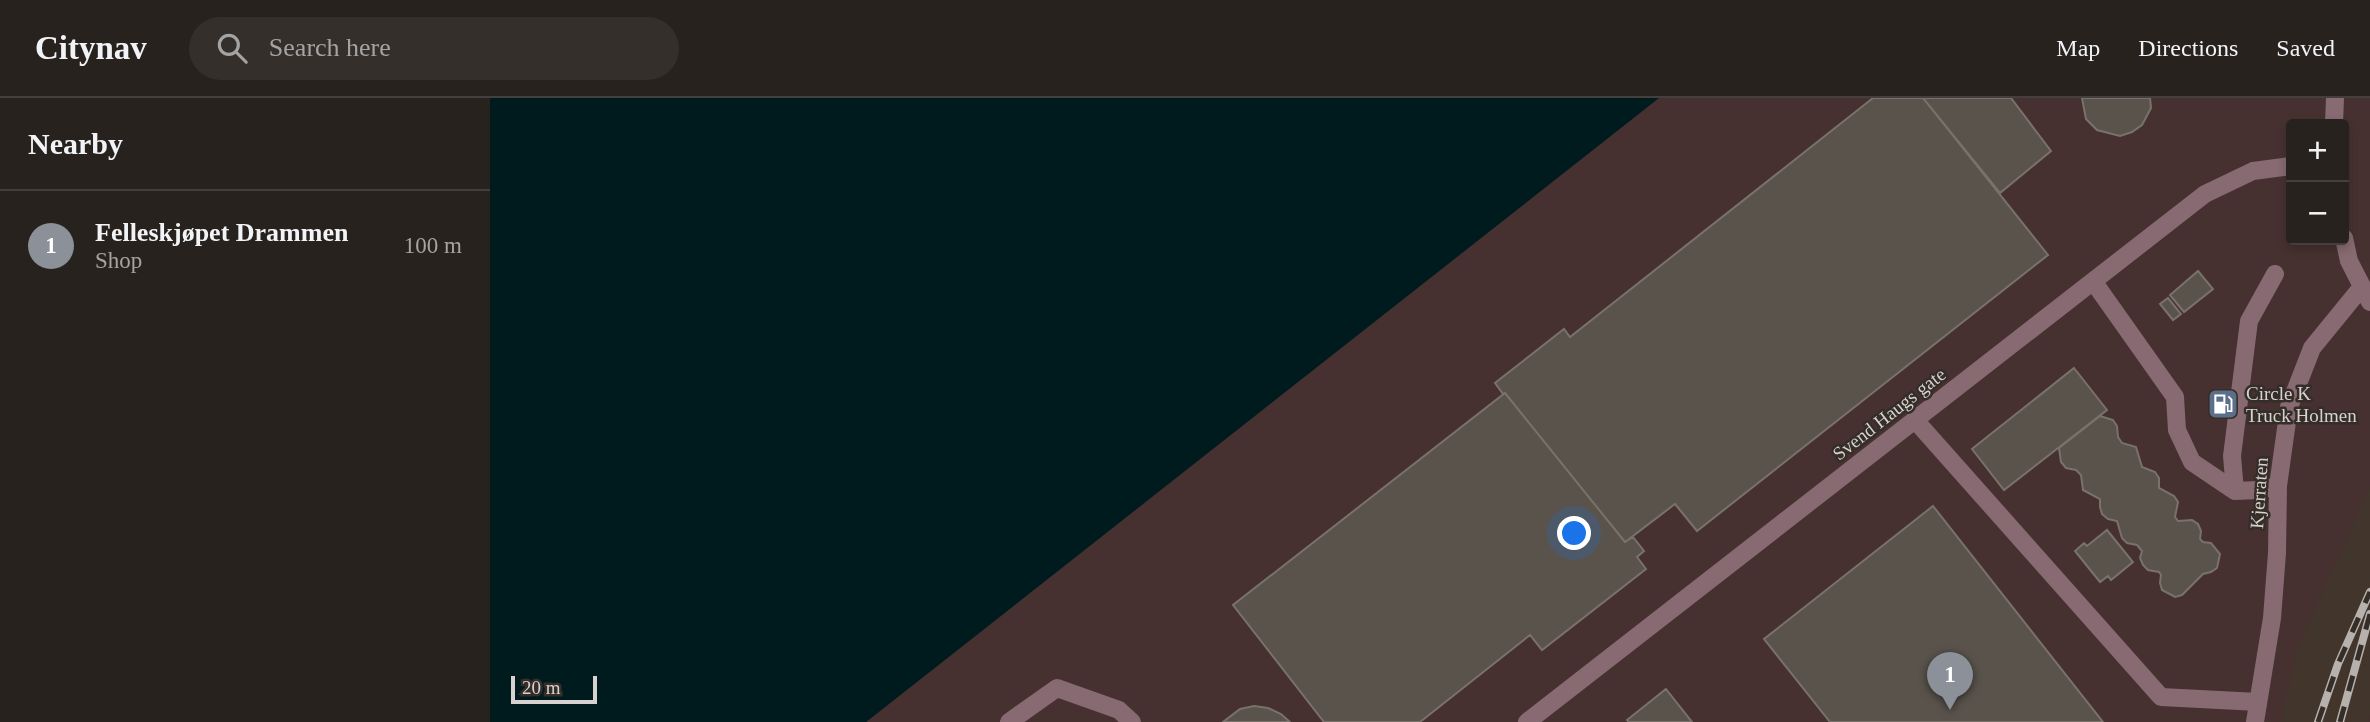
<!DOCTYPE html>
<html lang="en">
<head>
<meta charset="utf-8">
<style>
  body { margin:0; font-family:Georgia,serif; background:#342f2b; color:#f1f3f6 }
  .controls { position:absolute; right:21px; top:21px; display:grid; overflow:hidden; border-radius:7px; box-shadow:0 4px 10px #0003 }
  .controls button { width:63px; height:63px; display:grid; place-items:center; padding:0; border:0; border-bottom:2px solid #443f3c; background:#28221e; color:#f1f3f6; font:35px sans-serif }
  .scale { position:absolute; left:21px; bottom:18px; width:86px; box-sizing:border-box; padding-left:7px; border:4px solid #d7d2cf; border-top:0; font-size:19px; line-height:24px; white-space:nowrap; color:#d7d2cf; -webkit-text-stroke:5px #352e28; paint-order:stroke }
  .you { position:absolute; left:1085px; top:436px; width:24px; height:24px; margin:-18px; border:5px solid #fff; border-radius:50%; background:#1a73e8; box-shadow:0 0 0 10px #1a73e833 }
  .badge { display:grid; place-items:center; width:46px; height:46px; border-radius:50%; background:#8c9099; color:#fff; font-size:23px; font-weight:700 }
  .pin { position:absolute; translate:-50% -58px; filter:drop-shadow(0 2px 4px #0008) }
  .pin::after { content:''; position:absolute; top:37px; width:24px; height:21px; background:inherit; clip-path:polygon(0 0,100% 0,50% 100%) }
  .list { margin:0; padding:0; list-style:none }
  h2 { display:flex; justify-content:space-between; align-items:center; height:91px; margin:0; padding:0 28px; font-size:30px }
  h2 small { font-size:23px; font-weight:400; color:#a5a4a4 }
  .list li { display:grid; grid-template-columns:46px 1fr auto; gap:21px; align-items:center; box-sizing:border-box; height:112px; padding:0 28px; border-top:2px solid #443f3c }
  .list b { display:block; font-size:26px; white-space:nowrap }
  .list p { margin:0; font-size:23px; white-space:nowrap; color:#a5a4a4 }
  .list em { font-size:23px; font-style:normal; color:#a5a4a4 }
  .icon { flex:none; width:38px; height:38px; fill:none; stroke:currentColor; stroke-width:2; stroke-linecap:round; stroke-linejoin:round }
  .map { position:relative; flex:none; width:1880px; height:624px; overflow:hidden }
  header { display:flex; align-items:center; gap:42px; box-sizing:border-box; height:98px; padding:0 35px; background:#28221e; border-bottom:2px solid #443f3c }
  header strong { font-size:33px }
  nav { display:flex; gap:38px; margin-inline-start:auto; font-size:24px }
  .search { width:490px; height:63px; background:#342f2b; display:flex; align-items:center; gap:18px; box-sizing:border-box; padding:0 24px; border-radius:38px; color:#a5a4a4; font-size:26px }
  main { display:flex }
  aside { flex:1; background:#28221e }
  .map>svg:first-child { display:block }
  .industrial { fill:#463130; fill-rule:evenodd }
  .built { fill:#42362c }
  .water { fill:#001b1e }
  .building { fill:#59534c; stroke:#79726b; stroke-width:2 }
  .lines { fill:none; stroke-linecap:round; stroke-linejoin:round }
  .minor { stroke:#876a72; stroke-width:18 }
  .rail-casing { stroke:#b6b1ad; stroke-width:8 }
  .rail { stroke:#352e28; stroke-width:5; stroke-dasharray:16; stroke-linecap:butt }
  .labels { text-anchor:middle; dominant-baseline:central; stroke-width:5; stroke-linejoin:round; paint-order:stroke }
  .poi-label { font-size:19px; fill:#d7d2cf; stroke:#352e28; text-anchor:start }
  .street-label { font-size:19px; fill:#d7d2cf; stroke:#352e28 }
</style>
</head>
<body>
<header>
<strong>Citynav</strong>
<div class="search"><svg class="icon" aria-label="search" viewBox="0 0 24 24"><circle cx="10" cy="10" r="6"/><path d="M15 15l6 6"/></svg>Search here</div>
<nav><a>Map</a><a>Directions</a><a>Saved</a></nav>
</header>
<main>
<aside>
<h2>Nearby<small></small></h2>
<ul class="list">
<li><span class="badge">1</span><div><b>Felleskjøpet Drammen</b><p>Shop</p></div><em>100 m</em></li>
</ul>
</aside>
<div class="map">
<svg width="1880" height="624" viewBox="0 0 1880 624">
  <rect width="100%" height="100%" fill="#352e28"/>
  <path class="industrial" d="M1169,0H1880V624H376ZM1801,26H1854V142H1801Z"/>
  <path class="built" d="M1880,389V616L1878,624H1791L1806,554Z"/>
  <path class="water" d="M0,0H1169L376,624H0Z"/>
  <path class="building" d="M1383,0H1433L1558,157L1207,433L1185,406L1135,444L1015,295L1013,296L1005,285L1074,231L1080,239Z
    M1433,0H1521L1561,53L1510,95Z
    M1592,0H1660L1661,10L1652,27L1642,34L1630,38L1607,32L1596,21Z
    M1708,173L1723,191L1694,214L1680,197Z
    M1678,200L1691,216L1683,222L1670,206Z
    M1584,270L1617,312L1514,392L1482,351Z
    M1015,295L1135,444L1143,439L1154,453L1147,459L1156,471L1052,552L1040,537L930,624H834L743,507Z
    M1610,318L1623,322L1627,328L1628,339L1632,345L1646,349L1652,369L1665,374L1669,380V390L1684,398L1688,404L1685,419L1688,423L1702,422L1708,426L1711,433L1710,441L1713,444L1721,445L1730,456L1727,470L1721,474L1713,476L1692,497L1685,499L1672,492L1670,485L1671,477L1669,474L1658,472L1653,467L1650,460L1652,453L1647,447L1637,445L1632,440L1627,423L1618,421L1612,416L1610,409V401L1593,392L1591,377L1586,372L1576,370L1571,364L1569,350Z
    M1443,408L1613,624H1340L1274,541Z
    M1617,432L1643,464L1621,482L1618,478L1610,484L1585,453L1594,445L1597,448Z
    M1176,591L1202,624H1139L1137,622Z
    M764,608L778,610L791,616L800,624H733L750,611Z"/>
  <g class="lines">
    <path class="minor" d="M1844,26L1845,0
      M1854,140L1859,163L1880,204
      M1603,183L1685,299L1687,332L1702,364L1745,393L1768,392L1788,388
      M1425,322L1671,599L1768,604
      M1745,393L1742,358L1759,223L1785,176
      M519,624L567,590L629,612L642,624
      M1037,624L1715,96L1763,73L1801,68
      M1765,624L1782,520L1787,455L1788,388L1799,309L1822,250L1871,190"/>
    <g class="rail-casing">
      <path id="rail" d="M1828,624L1848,566L1880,494
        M1850,624L1880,516"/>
    </g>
    <use href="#rail" class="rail"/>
  </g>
  <defs>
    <g id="fuel-square" transform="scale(1.575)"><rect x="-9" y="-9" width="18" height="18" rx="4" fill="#5c6f8a" stroke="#352e28"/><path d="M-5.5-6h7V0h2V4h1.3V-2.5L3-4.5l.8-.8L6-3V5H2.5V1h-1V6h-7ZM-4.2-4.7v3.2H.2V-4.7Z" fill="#fff"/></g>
  </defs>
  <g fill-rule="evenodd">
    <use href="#fuel-square" x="1733" y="306"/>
  </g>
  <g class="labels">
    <g class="poi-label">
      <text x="1756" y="295">Circle K<tspan x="1756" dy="22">Truck Holmen</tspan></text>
    </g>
    <g class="street-label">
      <text transform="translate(1399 316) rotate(-38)">Svend Haugs gate</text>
      <text transform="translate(1769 395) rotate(-86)">Kjerraten</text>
    </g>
  </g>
</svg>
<div class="controls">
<button>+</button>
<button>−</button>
</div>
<div class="scale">20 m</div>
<div class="you"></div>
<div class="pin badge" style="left:1460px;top:612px">1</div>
</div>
</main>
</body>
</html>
